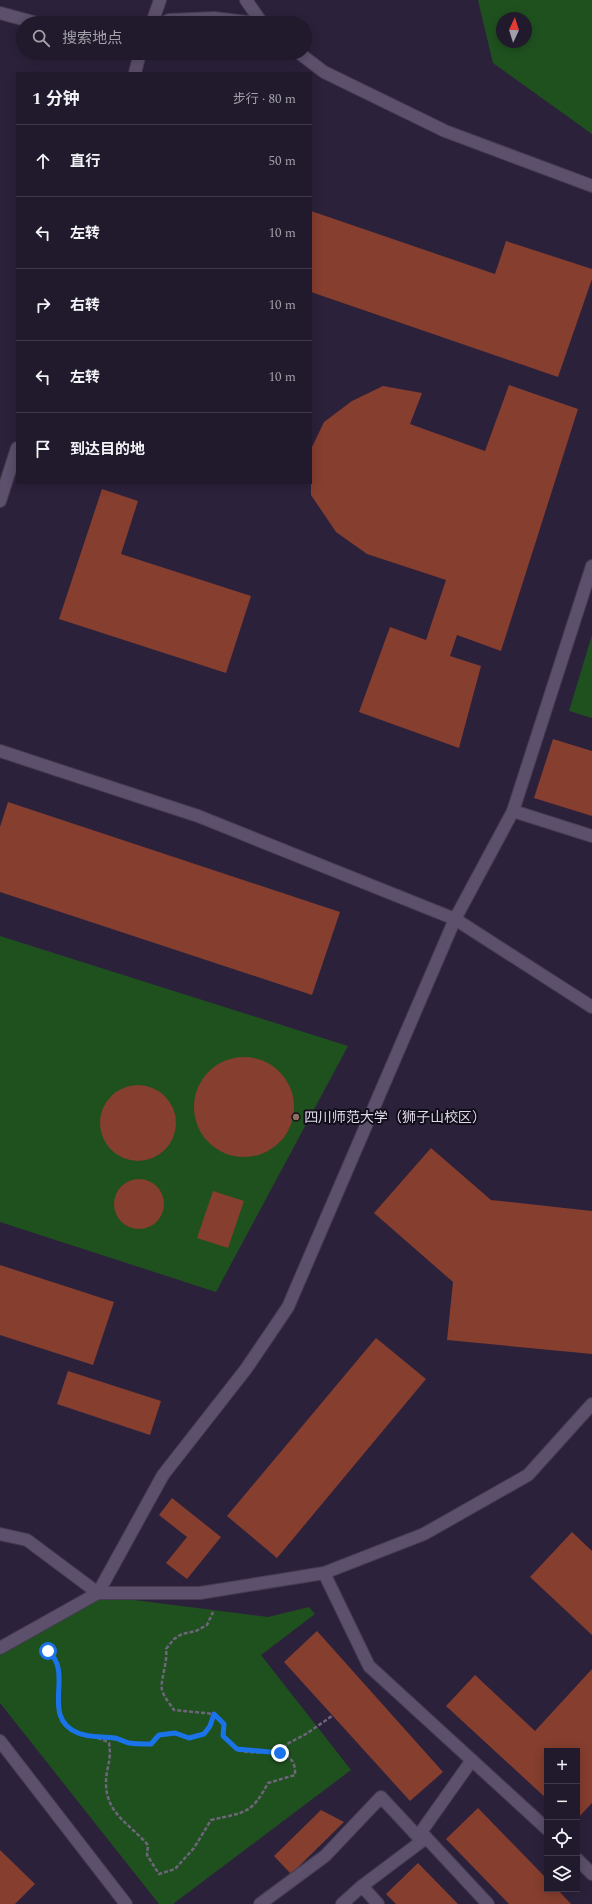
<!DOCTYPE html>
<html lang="zh">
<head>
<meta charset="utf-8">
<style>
  body { margin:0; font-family:Spectral,"Noto Sans SC",serif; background:#2d2638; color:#f1f3f6 }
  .controls { position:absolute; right:12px; bottom:12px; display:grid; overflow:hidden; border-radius:0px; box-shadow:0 2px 10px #0003 }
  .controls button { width:36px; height:36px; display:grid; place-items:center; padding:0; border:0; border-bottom:1px solid #3e3848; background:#21192c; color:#f1f3f6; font:20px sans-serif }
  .compass { position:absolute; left:496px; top:12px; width:36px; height:36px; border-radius:50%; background:#21192c; box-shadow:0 2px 10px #0003; rotate:4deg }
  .stop { position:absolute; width:12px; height:12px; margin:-9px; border:3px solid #1a73e8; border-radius:50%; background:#fff }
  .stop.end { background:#1a73e8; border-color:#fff; box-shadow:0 1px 4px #0008 }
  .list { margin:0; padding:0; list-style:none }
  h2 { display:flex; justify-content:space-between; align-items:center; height:52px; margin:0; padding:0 16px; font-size:17px }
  h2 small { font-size:13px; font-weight:400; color:#a2a0a9 }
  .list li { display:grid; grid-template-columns:26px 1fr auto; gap:12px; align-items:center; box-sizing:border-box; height:72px; padding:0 16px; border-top:1px solid #3e3848 }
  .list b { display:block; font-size:15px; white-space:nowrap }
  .list em { font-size:13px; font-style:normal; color:#a2a0a9 }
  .icon { flex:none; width:22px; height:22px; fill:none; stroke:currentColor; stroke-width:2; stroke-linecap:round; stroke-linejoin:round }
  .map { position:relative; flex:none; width:592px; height:1904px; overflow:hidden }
  .search { position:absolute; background:#21192c; box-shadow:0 2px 10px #0003; left:16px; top:16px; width:296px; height:44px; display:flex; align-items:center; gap:10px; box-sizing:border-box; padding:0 14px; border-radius:22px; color:#a2a0a9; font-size:15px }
  .panel { position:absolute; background:#21192c; box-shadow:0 2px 10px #0003; left:16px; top:72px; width:296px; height:412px; border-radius:0px }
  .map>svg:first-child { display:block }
  .green { fill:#1f511f; fill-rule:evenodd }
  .building { fill:#863e2e }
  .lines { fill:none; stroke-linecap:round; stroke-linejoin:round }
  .minor-casing { stroke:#453c51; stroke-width:14 }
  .path { stroke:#6e657b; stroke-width:2.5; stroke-dasharray:4 2; stroke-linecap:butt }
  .minor { stroke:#5c506c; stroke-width:12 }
  .route { stroke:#1a73e8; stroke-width:5 }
  .education-dot { fill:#8d6e63; stroke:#120e19; stroke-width:1.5 }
  .labels { text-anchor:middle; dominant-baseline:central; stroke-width:4; stroke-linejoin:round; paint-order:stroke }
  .poi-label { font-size:14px; fill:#dfd9ea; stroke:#120e19; text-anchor:start }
</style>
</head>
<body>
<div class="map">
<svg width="592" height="1904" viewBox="0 0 592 1904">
  <rect width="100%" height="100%" fill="#2c213b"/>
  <path class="green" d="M478,0H592V134L493,63ZM502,18H526V42H502Z
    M592,635V718L569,711Z
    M0,936L348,1046L216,1292L0,1222Z
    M95,1595L268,1617L309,1607L315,1614L261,1655L351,1770L173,1904H159L0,1703V1643Z"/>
  <path class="building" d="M311,211L495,274L506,241L592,269V279L558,377L311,292Z
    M509,385L578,409L501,651L457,635L450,656L481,666L459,748L359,712L390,627L426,640L446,580L367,554L336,532L311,495V449L324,422L352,401L383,386L422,393L410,424L485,451Z
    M102,489L138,501L121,554L251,596L226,673L59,619Z
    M553,739L592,751V816L534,798Z
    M8,802L340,912L312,995L0,892V827Z
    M194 1107a50 50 0 1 1 100 0a50 50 0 1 1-100 0Z
    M100 1123a38 38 0 1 1 76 0a38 38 0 1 1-76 0Z
    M431,1148L491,1200L592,1211V1354L447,1340L453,1282L374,1213Z
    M114 1204a25 25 0 1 1 50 0a25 25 0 1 1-50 0Z
    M213,1191L244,1201L228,1248L197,1238Z
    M0,1265L114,1302L93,1365L0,1335Z
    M376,1338L426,1379L277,1558L227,1516Z
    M68,1371L161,1401L150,1435L57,1404Z
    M172,1498L221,1537L187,1579L166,1563L187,1537L159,1515Z
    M572,1532L592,1551V1635L530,1577Z
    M317,1631L443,1772L410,1801L284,1662Z
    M592,1669V1803L577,1819V1751H547V1799L446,1706L475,1675L535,1731Z
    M478,1808L547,1879V1889H557L571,1904H509L446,1839Z
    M321,1810L344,1822L291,1874L274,1856Z
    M0,1850L35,1884L15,1904H0Z
    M418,1863L458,1904H396L386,1894Z"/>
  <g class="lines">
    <g class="minor-casing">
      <path id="minor" d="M246,0L262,23
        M0,13L37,23
        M152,23L160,0
        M164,23L169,20L214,18L256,23
        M299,53L324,72L445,131L592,186
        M135,73L140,53
        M0,501L17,448
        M0,751L198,816L455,919L592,1007
        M513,811L592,836
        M0,1534L27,1540L98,1593L163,1475L246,1369L288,1307L455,919L513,811L592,566
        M324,1573L369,1666L547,1829
        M0,1648L98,1593H200L324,1573L424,1534L528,1475L592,1404
        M0,1741L126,1904
        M421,1832L488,1904
        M577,1859L592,1874
        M362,1886L378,1904
        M260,1904L325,1856L381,1797L422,1841
        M342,1904L362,1886L422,1841L421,1832L472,1760"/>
    </g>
    <path class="path" d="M43,1648C74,1666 47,1700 64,1724C72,1735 97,1735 109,1743C112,1761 106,1767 106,1783C106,1814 130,1824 148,1845L147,1855L159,1874L175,1869L194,1848L211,1820C245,1812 251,1815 268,1783L295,1775C297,1740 255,1759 236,1749C232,1746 227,1740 223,1736L224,1724L214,1714L174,1710C170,1704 164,1697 162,1690C160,1680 168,1662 166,1649L174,1639L182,1634L196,1631L207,1625L213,1612
      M100,1737C118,1739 132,1744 151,1744L159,1735L175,1733L189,1738L204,1734L210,1726L214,1714
      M280,1753L287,1744L306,1734L332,1716"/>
    <use href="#minor" class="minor"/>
  </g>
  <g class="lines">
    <path class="route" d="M48,1651C75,1673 39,1717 78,1733C90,1738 102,1736 115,1738C120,1739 124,1742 129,1743C136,1744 144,1744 151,1744L159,1735L175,1733L189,1738L204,1734L210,1726L214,1714L224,1724L223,1736L237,1749L280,1753"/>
  </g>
  <circle class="education-dot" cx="296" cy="1117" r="4"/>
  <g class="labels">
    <g class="poi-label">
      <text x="304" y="1117">四川师范大学（狮子山校区）</text>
    </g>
  </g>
</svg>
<div class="controls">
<button>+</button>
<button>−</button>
<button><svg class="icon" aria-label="locate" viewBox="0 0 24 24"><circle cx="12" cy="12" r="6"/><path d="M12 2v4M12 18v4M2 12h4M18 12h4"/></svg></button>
<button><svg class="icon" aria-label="layers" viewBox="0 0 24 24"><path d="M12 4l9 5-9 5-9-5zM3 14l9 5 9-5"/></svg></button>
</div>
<svg class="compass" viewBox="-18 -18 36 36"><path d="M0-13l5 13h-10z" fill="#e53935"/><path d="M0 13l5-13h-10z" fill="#a2a0a9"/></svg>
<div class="stop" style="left:48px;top:1651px"></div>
<div class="stop end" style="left:280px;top:1753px"></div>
<div class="search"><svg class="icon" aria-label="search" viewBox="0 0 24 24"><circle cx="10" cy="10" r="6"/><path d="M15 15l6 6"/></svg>搜索地点</div>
<section class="panel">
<h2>1 分钟<small>步行 · 80 m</small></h2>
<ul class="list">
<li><svg class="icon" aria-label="ahead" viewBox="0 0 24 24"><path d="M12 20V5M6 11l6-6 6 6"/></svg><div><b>直行</b></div><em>50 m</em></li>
<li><svg class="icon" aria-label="left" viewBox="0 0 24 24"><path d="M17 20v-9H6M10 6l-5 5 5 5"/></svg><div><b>左转</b></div><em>10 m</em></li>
<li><svg class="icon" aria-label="right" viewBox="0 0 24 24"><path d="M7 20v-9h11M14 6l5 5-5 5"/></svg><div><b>右转</b></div><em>10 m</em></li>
<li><svg class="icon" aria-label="left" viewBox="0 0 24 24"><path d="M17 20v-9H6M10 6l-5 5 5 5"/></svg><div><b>左转</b></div><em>10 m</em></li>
<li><svg class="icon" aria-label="arrive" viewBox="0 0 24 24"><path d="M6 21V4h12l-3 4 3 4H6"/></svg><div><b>到达目的地</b></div></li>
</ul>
</section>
</div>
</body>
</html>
